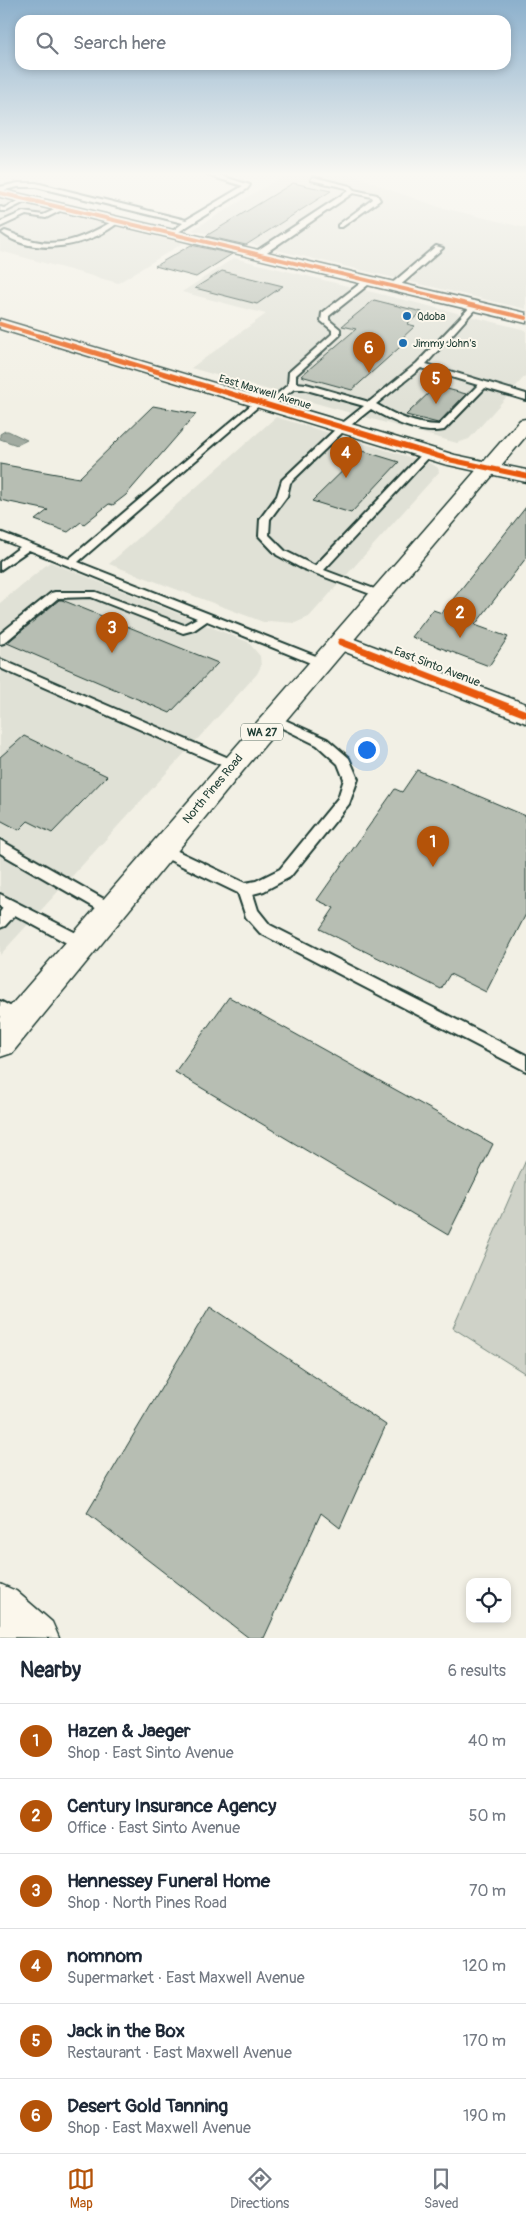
<!DOCTYPE html>
<html lang="en">
<head>
<meta charset="utf-8">
<style>
  body { margin:0; font-family:Pangolin,sans-serif; background:#f6f6f7; color:#1f2937 }
  .controls { position:absolute; right:15px; bottom:15px; display:grid; overflow:hidden; border-radius:10px; box-shadow:0 2px 8px #0003 }
  .controls button { width:45px; height:45px; display:grid; place-items:center; padding:0; border:0; border-bottom:1px solid #e0e1e3; background:#fff; color:#1f2937; font:25px sans-serif }
  .you { position:absolute; left:366px; top:749px; width:18px; height:18px; margin:-12px; border:4px solid #fff; border-radius:50%; background:#1a73e8; box-shadow:0 0 0 8px #1a73e833 }
  .badge { display:grid; place-items:center; width:32px; height:32px; border-radius:50%; background:#b45309; color:#fff; font-size:16px; font-weight:700 }
  .pin { position:absolute; translate:-50% -41px; filter:drop-shadow(0 1px 2px #0008) }
  .pin::after { content:''; position:absolute; top:26px; width:18px; height:15px; background:inherit; clip-path:polygon(0 0,100% 0,50% 100%) }
  .list { margin:0; padding:0; list-style:none }
  h2 { display:flex; justify-content:space-between; align-items:center; height:65px; margin:0; padding:0 20px; font-size:21px }
  h2 small { font-size:16px; font-weight:400; color:#747a83 }
  .list li { display:grid; grid-template-columns:32px 1fr auto; gap:15px; align-items:center; box-sizing:border-box; height:75px; padding:0 20px; border-top:1px solid #e0e1e3 }
  .list b { display:block; font-size:19px; white-space:nowrap }
  .list p { margin:0; font-size:16px; white-space:nowrap; color:#747a83 }
  .list em { font-size:16px; font-style:normal; color:#747a83 }
  .icon { flex:none; width:28px; height:28px; fill:none; stroke:currentColor; stroke-width:2; stroke-linecap:round; stroke-linejoin:round }
  .map { position:relative; flex:none; width:526px; height:1638px; overflow:hidden }
  .search { position:absolute; background:#fff; box-shadow:0 2px 8px #0003; left:15px; right:15px; top:15px; height:55px; display:flex; align-items:center; gap:12px; box-sizing:border-box; padding:0 18px; border-radius:15px; color:#747a83; font-size:19px }
  .sheet { height:515px; background:#fff }
  nav { display:flex; justify-content:space-around; align-items:center; box-sizing:border-box; height:70px; border-top:1px solid #e0e1e3; background:#fff; font-size:14px; color:#747a83 }
  nav a { display:grid; justify-items:center; gap:2px }
  nav .on { color:#b45309 }
  .map>svg:first-child { display:block }
  .built { fill:#e0e1d6 }
  .green { fill:#cfd2c8; stroke:#77887e }
  .water { fill:#a2aba1; stroke:#6e7f75 }
  .building { fill:#b7beb3; stroke:#1f3d34 }
  .lines { fill:none; stroke-linecap:round; stroke-linejoin:round }
  .lane-casing { stroke:#1f3d34; stroke-width:4 }
  .street-casing { stroke:#1f3d34; stroke-width:3 }
  .secondary-casing { stroke:#1f3d34; stroke-width:3 }
  .primary-casing { stroke:#1f3d34; stroke-width:3 }
  .lane { fill:#fbf7ec; fill-rule:evenodd }
  .street { fill:#fbf7ec; fill-rule:evenodd }
  .secondary { fill:#fbf7ec; fill-rule:evenodd }
  .primary { fill:#fbf7ec; fill-rule:evenodd }
  .cycleway-far2-casing { stroke:#fbf7ec; stroke-width:5.5 }
  .cycleway-far1-casing { stroke:#fbf7ec; stroke-width:7 }
  .cycleway-casing { stroke:#fbf7ec; stroke-width:9 }
  .cycleway-far2 { stroke:#e8590c; stroke-width:4 }
  .cycleway-far1 { stroke:#e8590c; stroke-width:5 }
  .cycleway { stroke:#e8590c; stroke-width:7 }
  .poi-dot { fill:#1f6fb2; stroke:#fbf7ec; stroke-width:2 }
  .labels { text-anchor:middle; dominant-baseline:central; stroke-width:4; stroke-linejoin:round; paint-order:stroke }
  .far-poi-label { font-size:11px; fill:#1f3d34; stroke:#fbf7ec; text-anchor:start }
  .far-street-label { font-size:11px; fill:#1f3d34; stroke:#fbf7ec }
  .shield { fill:#fbf7ec; stroke:#61756b; stroke-width:1 }
  .shield-label { font-size:11px; font-weight:bold; fill:#1f3d34 }
  .street-label { font-size:12px; fill:#1f3d34; stroke:#fbf7ec }
</style>
</head>
<body>
<div class="map">
<svg width="526" height="1638" viewBox="0 0 526 1638">
  <rect width="100%" height="100%" fill="#f2f0e5"/>
  <filter id="ink" filterUnits="userSpaceOnUse"><feTurbulence type="fractalNoise" baseFrequency=".02" numOctaves="2"/><feDisplacementMap in="SourceGraphic" scale="10" xChannelSelector="R" yChannelSelector="G"/><feConvolveMatrix kernelMatrix="1 2 1 2 8 2 1 2 1" color-interpolation-filters="sRGB"/></filter>
  <g filter="url(#ink)">
    <path class="built" d="M285,175H355L390,190L439,207L526,228V309L192,230Z
      M0,199L183,243L118,283L0,251Z
      M234,258L526,330V375L469,439L457,443L191,368L266,314L182,292Z
      M276,417L432,464L438,468L439,472L309,617L295,623L269,621L266,623L109,564Z
      M50,562L248,642L260,656L261,666L257,674L0,955V603Z"/>
    <path class="green" d="M526,1160V1374L453,1328Z"/>
    <path class="water" d="M5,431H8L27,440L17,445L0,439V434Z"/>
    <path class="building" d="M293,183L331,191L246,245L206,236Z
      M191,245L232,254L196,277L155,266Z
      M222,271L283,286L257,304L195,288Z
      M374,300L422,312L407,324L415,326L401,339L408,340L352,390L301,376L356,329L342,326Z
      M436,386L466,394L438,423L406,415Z
      M153,406L196,414L126,495L113,505L109,504L84,524L81,522L68,532L35,520L48,510L0,500V464L79,478Z
      M363,451L399,462L351,513L312,501Z
      M526,507V558L475,625L508,637L489,666L412,637L433,610L442,613Z
      M59,600H62L218,663L170,713L7,643Z
      M24,736L107,776L52,833L28,821L19,830L0,820V757Z
      M417,770L526,816V914L486,992L450,974L441,989L320,929L334,908L317,900L395,789L402,792Z
      M229,997L493,1144L448,1235L175,1072Z
      M210,1306L386,1425L340,1528L321,1513L264,1638H249L87,1513Z"/>
    <g class="lines">
      <g class="lane-casing">
        <path id="lane" d="M207,175H218L250,185L247,189L172,236L169,234L170,233L183,223L36,187H18L0,191V187L18,183H36L186,220L243,186Z
          M313,177L350,186L354,190L377,195L380,200L342,227H338V225L373,199L372,197L353,193L261,256H255V252L348,191L346,188L311,180Z
          M27,197L30,199L29,200L7,211H0V207L4,208Z
          M61,207L66,208L46,218L26,215L0,227V222L23,212L43,215Z
          M115,220L120,221C92,246 34,258 2,233L5,231C15,234 24,239 34,241C64,248 90,234 115,220Z
          M436,246L443,248L396,289H390V285Z
          M366,279L373,281L329,316V320L340,329V335L296,375V383L306,384L369,402L417,363L473,304H476V308L426,364L526,394V400L485,388L444,430C420,435 392,421 371,409L346,429L290,483L287,496L270,519L269,535L285,551L315,566L425,451H431V455L324,570L385,593L387,595L381,598L301,568L277,555L259,536L260,519L277,496L282,480L340,425L364,406L303,389H294L271,407L264,405L288,385L289,372L332,334V330L321,321L322,313ZM421,368L478,385L439,425C416,425 396,416 376,404Z
          M258,399L261,400V404L78,562L326,660L328,663L326,666H318L207,621L194,630L183,633L91,597L58,598L4,643L0,644V634L51,593L55,592H96L184,625L197,618L29,550L0,570V562L20,547L0,539V532L69,559Z
          M0,659L238,762L240,765L238,768H228L0,668Z
          M274,715L327,739L349,758L358,779L349,804L290,877L264,891L253,894L258,910L270,925L526,1055V1071L260,933L246,917L238,893L157,854L155,850L157,846L162,844L167,846L245,883L256,881L280,869L338,798L344,779L338,764L317,745L270,722L268,719L270,716Z
          M0,840L116,906L118,910L116,914L111,916L106,914L0,853Z
          M0,894L88,939L91,944L88,949L83,950L78,949L15,915L5,926L0,928V912L3,908L0,907Z
          M0,1001L25,1014L27,1019L25,1024L19,1026L0,1016Z"/>
      </g>
      <g class="street-casing">
        <path id="street" d="M0,319L455,455L526,470V482L444,464L0,329Z
          M341,634L526,704V723L333,647L329,642L333,637Z
          M0,1584L16,1591L52,1622L59,1638L0,1637Z"/>
      </g>
      <g class="secondary-casing">
        <path id="secondary" d="M0,189L526,313V323L0,197Z"/>
      </g>
      <g class="primary-casing">
        <path id="primary" d="M526,419V436L242,772L12,1053L0,1057V1018L520,420Z"/>
      </g>
      <use href="#lane" class="lane"/>
      <use href="#street" class="street"/>
      <use href="#secondary" class="secondary"/>
      <use href="#primary" class="primary"/>
      <g class="cycleway-far2-casing">
        <path id="cycleway-far2" d="M0,193L526,318
          M0,324L43,337"/>
      </g>
      <g class="cycleway-far1-casing">
        <path id="cycleway-far1" d="M39,336L451,460L526,476"/>
      </g>
      <g class="cycleway-casing">
        <path id="cycleway" d="M341,642L526,714"/>
      </g>
      <use href="#cycleway-far2" class="cycleway-far2"/>
      <use href="#cycleway-far1" class="cycleway-far1"/>
      <use href="#cycleway" class="cycleway"/>
    </g>
  </g>
  <linearGradient id="sky" x2="0" y2="1"><stop stop-color="#8cb0cc"/><stop offset="0.43" stop-color="#f9f8f3"/><stop offset="1" stop-color="#f9f8f3" stop-opacity="0"/></linearGradient>
  <rect width="526" height="405" fill="url(#sky)"/>
  <g class="poi-dot">
    <circle cx="407" cy="316" r="5"/>
    <circle cx="403" cy="343" r="5"/>
  </g>
  <g class="labels">
    <g class="far-poi-label">
      <text x="417" y="316">Qdoba</text>
      <text x="413" y="343">Jimmy John's</text>
    </g>
    <g class="far-street-label">
      <text transform="translate(265 392) rotate(17)">East Maxwell Avenue</text>
    </g>
    <rect class="shield" x="241" y="723.5" width="42" height="17" rx="4"/>
    <g class="shield-label">
      <text x="262" y="732">WA 27</text>
    </g>
    <g class="street-label">
      <text transform="translate(437 667) rotate(21)">East Sinto Avenue</text>
      <text transform="translate(213 789) rotate(-50)">North Pines Road</text>
    </g>
  </g>
</svg>
<div class="controls">
<button><svg class="icon" aria-label="locate" viewBox="0 0 24 24"><circle cx="12" cy="12" r="6"/><path d="M12 2v4M12 18v4M2 12h4M18 12h4"/></svg></button>
</div>
<div class="you"></div>
<div class="pin badge" style="left:433px;top:867px">1</div>
<div class="pin badge" style="left:460px;top:638px">2</div>
<div class="pin badge" style="left:112px;top:653px">3</div>
<div class="pin badge" style="left:346px;top:478px">4</div>
<div class="pin badge" style="left:436px;top:404px">5</div>
<div class="pin badge" style="left:369px;top:373px">6</div>
<div class="search"><svg class="icon" aria-label="search" viewBox="0 0 24 24"><circle cx="10" cy="10" r="6"/><path d="M15 15l6 6"/></svg>Search here</div>
</div>
<section class="sheet">
<h2>Nearby<small>6 results</small></h2>
<ul class="list">
<li><span class="badge">1</span><div><b>Hazen &amp; Jaeger</b><p>Shop · East Sinto Avenue</p></div><em>40 m</em></li>
<li><span class="badge">2</span><div><b>Century Insurance Agency</b><p>Office · East Sinto Avenue</p></div><em>50 m</em></li>
<li><span class="badge">3</span><div><b>Hennessey Funeral Home</b><p>Shop · North Pines Road</p></div><em>70 m</em></li>
<li><span class="badge">4</span><div><b>nomnom</b><p>Supermarket · East Maxwell Avenue</p></div><em>120 m</em></li>
<li><span class="badge">5</span><div><b>Jack in the Box</b><p>Restaurant · East Maxwell Avenue</p></div><em>170 m</em></li>
<li><span class="badge">6</span><div><b>Desert Gold Tanning</b><p>Shop · East Maxwell Avenue</p></div><em>190 m</em></li>
</ul>
</section>
<nav>
<a class="on"><svg class="icon" aria-label="map" viewBox="0 0 24 24"><path d="M3 6l6-2 6 2 6-2v14l-6 2-6-2-6 2zM9 4v14M15 6v14"/></svg>Map</a>
<a><svg class="icon" aria-label="directions" viewBox="0 0 24 24"><path d="M12 3l9 9-9 9-9-9zM9 14v-3h6M13 9l2 2-2 2"/></svg>Directions</a>
<a><svg class="icon" aria-label="saved" viewBox="0 0 24 24"><path d="M7 4h10v16l-5-4-5 4z"/></svg>Saved</a>
</nav>
</body>
</html>
